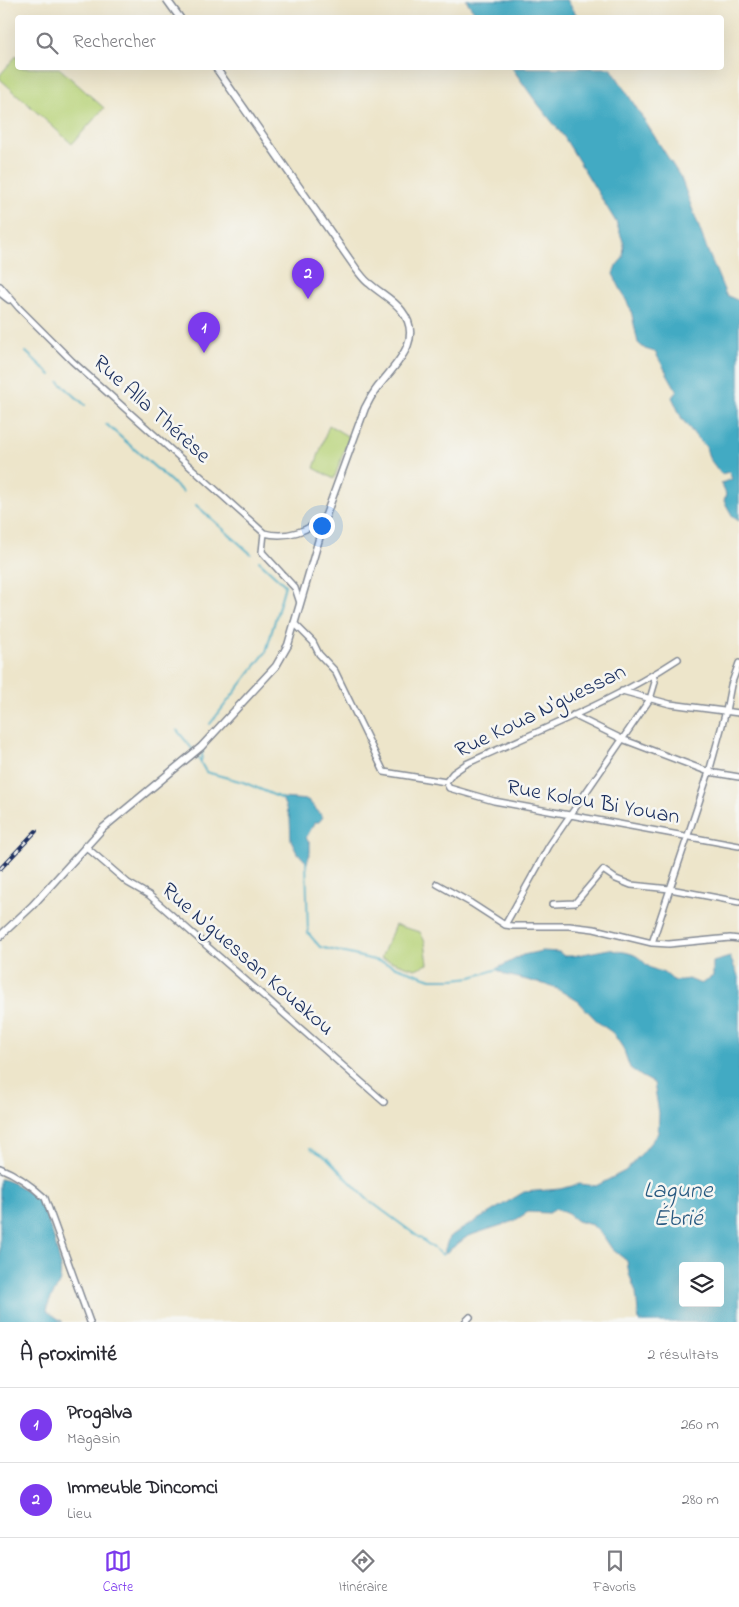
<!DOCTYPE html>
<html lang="fr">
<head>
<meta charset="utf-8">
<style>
  body { margin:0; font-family:"Indie Flower",sans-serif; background:#f7f7f7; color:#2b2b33 }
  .controls { position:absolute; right:15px; bottom:15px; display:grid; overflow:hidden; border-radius:5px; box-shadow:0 5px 20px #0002 }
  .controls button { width:45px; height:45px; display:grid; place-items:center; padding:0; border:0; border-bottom:1px solid #e1e1e2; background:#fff; color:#2b2b33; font:25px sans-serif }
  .you { position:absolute; left:321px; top:525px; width:18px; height:18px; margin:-12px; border:4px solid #fff; border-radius:50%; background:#1a73e8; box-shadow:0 0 0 8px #1a73e833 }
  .badge { display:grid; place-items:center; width:32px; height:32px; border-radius:50%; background:#7c3aed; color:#fff; font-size:16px; font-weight:700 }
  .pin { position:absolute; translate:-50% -41px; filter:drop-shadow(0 1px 2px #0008) }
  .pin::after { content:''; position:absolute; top:26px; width:18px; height:15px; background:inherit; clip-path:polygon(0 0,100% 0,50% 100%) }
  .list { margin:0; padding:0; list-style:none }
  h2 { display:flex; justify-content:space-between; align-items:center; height:65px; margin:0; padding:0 20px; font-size:21px }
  h2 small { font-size:16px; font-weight:400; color:#7c7c81 }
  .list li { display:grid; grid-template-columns:32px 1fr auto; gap:15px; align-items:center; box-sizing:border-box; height:75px; padding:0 20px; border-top:1px solid #e1e1e2 }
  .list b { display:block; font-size:19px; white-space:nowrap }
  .list p { margin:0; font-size:16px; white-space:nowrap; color:#7c7c81 }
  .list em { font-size:16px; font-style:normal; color:#7c7c81 }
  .icon { flex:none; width:28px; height:28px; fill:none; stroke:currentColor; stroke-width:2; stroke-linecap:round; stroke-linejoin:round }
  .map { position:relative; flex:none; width:739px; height:1322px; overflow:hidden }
  .search { position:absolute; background:#fff; box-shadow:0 5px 20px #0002; left:15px; right:15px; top:15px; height:55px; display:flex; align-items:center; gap:12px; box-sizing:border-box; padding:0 18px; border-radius:5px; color:#7c7c81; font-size:19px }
  .sheet { height:215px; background:#fff }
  nav { display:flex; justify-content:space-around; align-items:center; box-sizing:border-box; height:70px; border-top:1px solid #e1e1e2; background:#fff; font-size:14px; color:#7c7c81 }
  nav a { display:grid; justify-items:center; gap:2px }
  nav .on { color:#7c3aed }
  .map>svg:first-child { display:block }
  .green { fill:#b8d379; stroke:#6a816c }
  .water { fill:#43aac3; stroke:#2f6c90; fill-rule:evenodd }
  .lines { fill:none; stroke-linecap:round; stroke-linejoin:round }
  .stream { stroke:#43aac3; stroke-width:2 }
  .minor-casing { stroke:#848a94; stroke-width:8 }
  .tertiary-casing { stroke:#848a94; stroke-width:9 }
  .minor { stroke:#fff; stroke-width:5 }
  .tertiary { stroke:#fff; stroke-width:6 }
  .rail-casing { stroke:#1b2f5e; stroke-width:4 }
  .rail { stroke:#f6f6f2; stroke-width:2; stroke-dasharray:5.5; stroke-linecap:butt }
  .labels { text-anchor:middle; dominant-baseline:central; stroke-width:5; stroke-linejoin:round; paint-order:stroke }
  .street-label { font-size:22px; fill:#1b2f5e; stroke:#f6f6f2 }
  .water-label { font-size:24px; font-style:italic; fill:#295a81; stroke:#f6f6f2 }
</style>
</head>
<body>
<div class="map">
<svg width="739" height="1322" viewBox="0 0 739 1322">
  <rect width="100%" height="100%" fill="#f6f6f2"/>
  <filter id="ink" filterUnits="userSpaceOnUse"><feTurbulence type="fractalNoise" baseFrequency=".02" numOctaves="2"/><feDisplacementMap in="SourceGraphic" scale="10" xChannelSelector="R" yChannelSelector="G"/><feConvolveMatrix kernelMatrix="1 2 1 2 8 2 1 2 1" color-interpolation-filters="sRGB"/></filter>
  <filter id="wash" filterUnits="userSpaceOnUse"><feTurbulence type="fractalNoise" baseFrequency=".0096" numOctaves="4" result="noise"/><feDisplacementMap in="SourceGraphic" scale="20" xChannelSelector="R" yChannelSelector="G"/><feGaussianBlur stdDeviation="1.12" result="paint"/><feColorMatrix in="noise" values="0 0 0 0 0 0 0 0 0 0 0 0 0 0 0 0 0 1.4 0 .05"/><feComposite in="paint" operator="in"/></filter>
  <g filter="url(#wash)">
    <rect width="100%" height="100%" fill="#ede5ca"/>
    <path class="green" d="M17,55L18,68H59L104,108L72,144L0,79V75Z
      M329,425L349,437L334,479L314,468Z
      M395,925L420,932L425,942L428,964L415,969L381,958Z"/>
    <path class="water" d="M466,0H567L578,17H478Z
      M512,68H611L681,178L707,249L726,295L739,301V521L733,517L724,501L726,494L721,483L732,479L729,472L721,474L709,458L706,447L698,439L682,419L672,397L677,391L655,352L645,349L638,343L631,310L613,274L616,266L623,258L624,244L616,222L564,137L534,99Z
      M282,798L308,800L323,817L319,822H315L306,838L310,842V853L307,863L297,852L291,840L290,818Z
      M609,949C617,952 624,951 632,954C641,957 644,964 651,968C662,973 664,971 674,981L689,979L701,984L713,976V962L730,957L739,978V1322H639L636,1292L629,1274L627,1261L612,1249L604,1237L592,1225L577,1221L568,1214L556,1209L549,1213L528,1212L514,1221L468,1236L443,1255L449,1237L524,1192L560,1189L580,1184L596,1186L625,1171L643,1152L658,1133L659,1113L654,1083L641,1076L630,1068L623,1048L613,1033L599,1023L578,1001L552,986L506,975L496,969L523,955L542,951L559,952L564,956H573ZM683,1266H720V1303H683Z
      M0,1179C12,1181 25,1189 34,1197C46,1207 64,1263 60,1279C58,1291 48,1298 47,1311L63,1322H0Z"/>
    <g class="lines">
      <path class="stream" d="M26,352L51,375
        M59,382L85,405
        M106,424L183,492
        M196,505L251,554
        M210,724L266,652L285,585L259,561
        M177,730L193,750
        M197,756L206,772L243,782L283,799
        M201,761L203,749
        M306,860L308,933L320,947L382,962L431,979H454L472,977L498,969
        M310,1148L327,1158L367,1199L443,1255V1254"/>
    </g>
  </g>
  <g filter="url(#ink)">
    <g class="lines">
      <g class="minor-casing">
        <path id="minor" d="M0,286L19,308L72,361L264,533C286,539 310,531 326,515
          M0,293L9,300
          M264,533L262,552L295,588L300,603
          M294,623L313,642L319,654L335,671L384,772L446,782L453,773L466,764C537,731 613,702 678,659
          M622,691L670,704L739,713
          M573,715L622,739L709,772L739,777
          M446,782L449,788L494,801L739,846
          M85,846L128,883L149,895L384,1102
          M437,884L471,903L505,925L512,926H569L594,929L652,943L669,944L730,938L739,939
          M553,904L575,903L603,870L616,879L631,885L670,889L739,902
          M505,925L549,846L650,699L655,682L653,675
          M652,943L709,772L726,711L731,685L739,663
          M0,1168C18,1175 31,1185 45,1198L90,1322
          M465,1322L470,1317"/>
      </g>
      <g class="tertiary-casing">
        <path id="tertiary" d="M167,0L180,18
          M0,936L32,906L103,828L201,747L276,666L288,645L326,515L365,408C368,403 370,398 373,394C388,370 427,343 402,311C394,300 380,293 370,284C365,281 361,275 357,270L216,68"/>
      </g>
      <use href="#minor" class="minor"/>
      <use href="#tertiary" class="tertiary"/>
      <g class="rail-casing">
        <path id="rail" d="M0,869L36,831"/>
      </g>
      <use href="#rail" class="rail"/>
    </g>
  </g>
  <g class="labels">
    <g class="street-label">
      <text transform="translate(151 410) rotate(42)">Rue Alla Thérèse</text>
      <text transform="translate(541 712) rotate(-26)">Rue Koua N'guessan</text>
      <text transform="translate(593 803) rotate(10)">Rue Kolou Bi Youan</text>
      <text transform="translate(247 960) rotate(41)">Rue N'guessan Kouakou</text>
    </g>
    <g class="water-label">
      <text x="678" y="1191">Lagune<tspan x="678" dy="28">Ébrié</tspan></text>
    </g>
  </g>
</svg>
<div class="controls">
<button><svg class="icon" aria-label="layers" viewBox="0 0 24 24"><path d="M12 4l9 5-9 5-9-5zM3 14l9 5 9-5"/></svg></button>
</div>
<div class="you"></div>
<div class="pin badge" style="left:204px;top:353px">1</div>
<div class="pin badge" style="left:308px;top:299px">2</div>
<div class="search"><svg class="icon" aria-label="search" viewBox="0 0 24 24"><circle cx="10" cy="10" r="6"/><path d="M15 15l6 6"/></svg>Rechercher</div>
</div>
<section class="sheet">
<h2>À proximité<small>2 résultats</small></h2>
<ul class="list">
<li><span class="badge">1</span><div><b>Progalva</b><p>Magasin</p></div><em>260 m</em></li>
<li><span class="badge">2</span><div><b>Immeuble Dincomci</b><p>Lieu</p></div><em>280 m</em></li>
</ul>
</section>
<nav>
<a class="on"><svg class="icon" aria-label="map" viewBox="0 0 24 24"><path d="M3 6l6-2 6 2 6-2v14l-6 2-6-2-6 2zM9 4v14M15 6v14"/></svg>Carte</a>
<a><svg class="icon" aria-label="directions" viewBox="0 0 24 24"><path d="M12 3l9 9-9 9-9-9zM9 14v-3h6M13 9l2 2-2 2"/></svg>Itinéraire</a>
<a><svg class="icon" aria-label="saved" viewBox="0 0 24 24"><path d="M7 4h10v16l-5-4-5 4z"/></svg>Favoris</a>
</nav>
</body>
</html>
